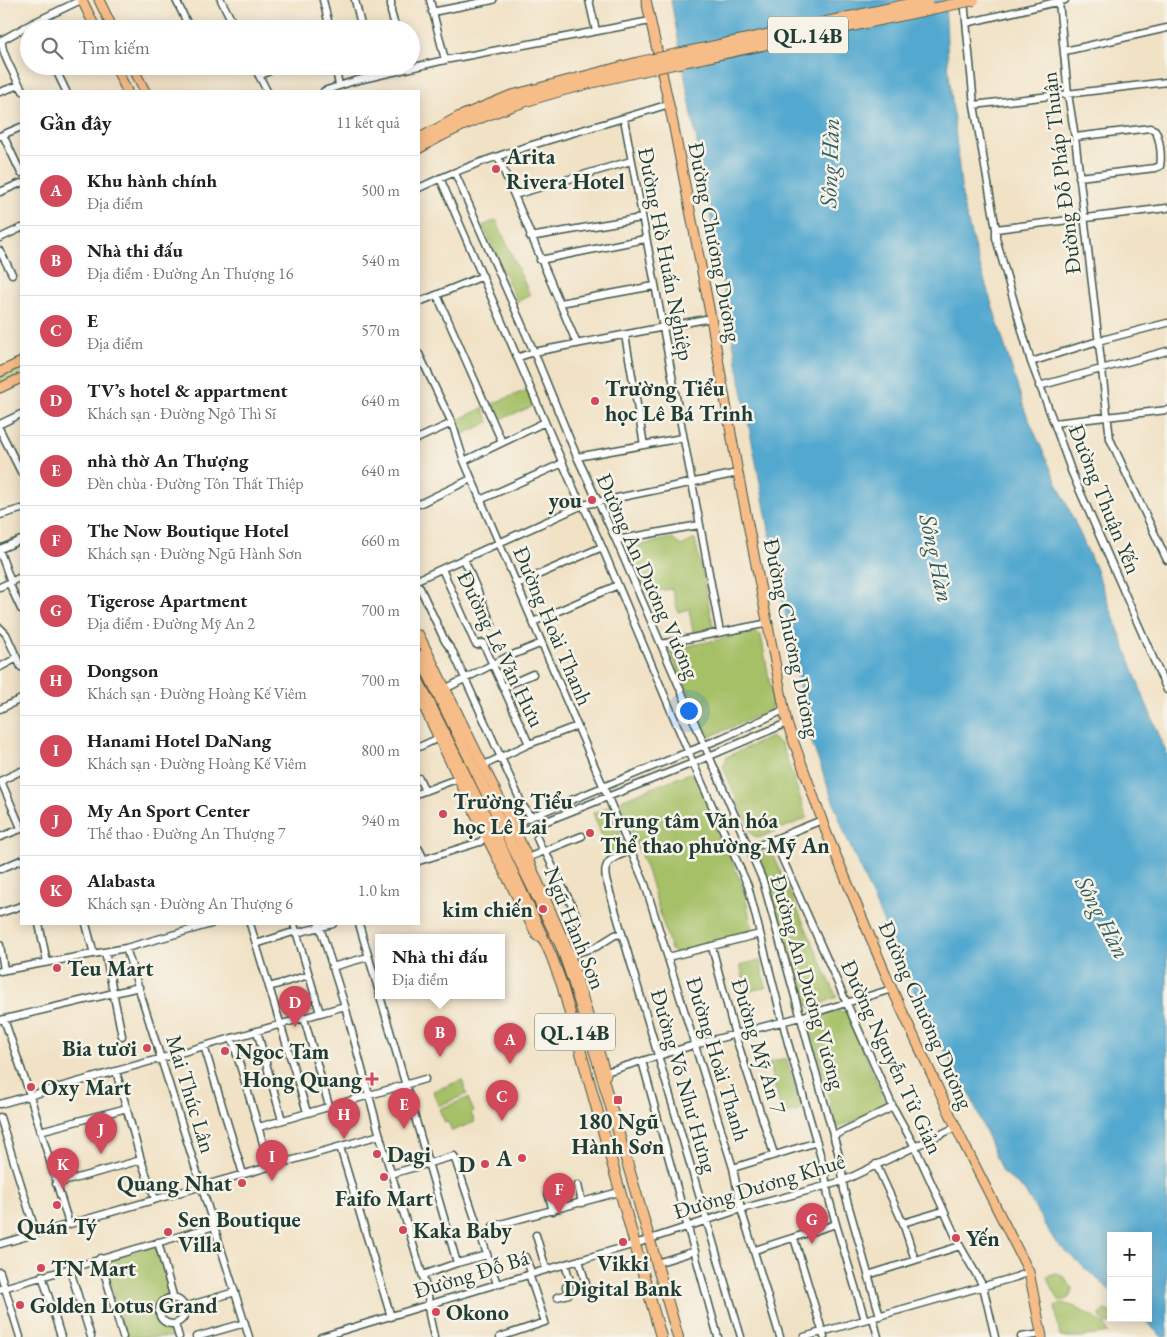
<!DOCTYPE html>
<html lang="vi">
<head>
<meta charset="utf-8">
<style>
  body { margin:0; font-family:"EB Garamond",serif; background:#f2f2f2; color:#202124 }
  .controls { position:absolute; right:15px; bottom:15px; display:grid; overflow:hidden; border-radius:0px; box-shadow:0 2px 12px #0003 }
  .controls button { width:45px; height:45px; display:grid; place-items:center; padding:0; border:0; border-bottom:1px solid #e0e0e0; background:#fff; color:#202124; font:25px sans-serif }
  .you { position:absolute; left:688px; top:710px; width:18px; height:18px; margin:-12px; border:4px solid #fff; border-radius:50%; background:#1a73e8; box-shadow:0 0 0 8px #1a73e833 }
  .badge { display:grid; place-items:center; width:32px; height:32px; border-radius:50%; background:#d1495b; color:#fff; font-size:16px; font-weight:700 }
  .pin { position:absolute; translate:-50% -41px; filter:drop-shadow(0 1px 2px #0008) }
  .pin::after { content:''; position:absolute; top:26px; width:18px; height:15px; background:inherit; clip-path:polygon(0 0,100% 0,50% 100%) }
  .popup { position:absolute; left:375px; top:934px; width:130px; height:65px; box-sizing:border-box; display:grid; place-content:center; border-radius:0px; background:#fff; filter:drop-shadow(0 1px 4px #0005); font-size:16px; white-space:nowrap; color:#757577 }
  .popup b { font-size:19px; color:#202124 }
  .popup::after { content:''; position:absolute; left:50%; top:100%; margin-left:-10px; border:10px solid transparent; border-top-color:#fff }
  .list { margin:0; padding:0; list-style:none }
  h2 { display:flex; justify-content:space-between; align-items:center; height:65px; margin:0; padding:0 20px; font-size:21px }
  h2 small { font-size:16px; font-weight:400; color:#757577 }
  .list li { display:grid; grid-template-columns:32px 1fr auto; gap:15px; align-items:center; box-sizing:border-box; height:70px; padding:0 20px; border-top:1px solid #e0e0e0 }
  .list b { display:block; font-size:19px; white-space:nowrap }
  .list p { margin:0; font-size:16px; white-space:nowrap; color:#757577 }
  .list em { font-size:16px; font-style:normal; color:#757577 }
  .icon { flex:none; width:28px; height:28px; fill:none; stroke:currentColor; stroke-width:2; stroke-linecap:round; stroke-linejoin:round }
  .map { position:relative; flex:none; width:1167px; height:1337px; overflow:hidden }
  .search { position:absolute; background:#fff; box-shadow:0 2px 12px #0003; left:20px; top:20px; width:400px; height:55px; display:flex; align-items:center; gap:12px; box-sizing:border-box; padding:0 18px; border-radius:28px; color:#757577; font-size:19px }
  .panel { position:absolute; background:#fff; box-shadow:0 2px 12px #0003; left:20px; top:90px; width:400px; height:835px; border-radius:0px }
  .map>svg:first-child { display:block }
  .green { fill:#a5c066; stroke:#627e4d }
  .water { fill:#53a8cf; stroke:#397282 }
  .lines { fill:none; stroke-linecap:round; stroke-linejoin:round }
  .minor-casing { stroke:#3e564a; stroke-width:9 }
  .major-casing { stroke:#3e564a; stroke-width:11 }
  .highway-casing { stroke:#3e564a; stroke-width:12 }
  .minor { stroke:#fff; stroke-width:6 }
  .major { stroke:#f7bd88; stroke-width:9 }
  .highway { stroke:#f7bd88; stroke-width:10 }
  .highway-bridge-casing { stroke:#3e564a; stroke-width:12; stroke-linecap:butt }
  .highway-bridge { stroke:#f7bd88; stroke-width:10 }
  .poi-dot { fill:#d1495b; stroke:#f7f3e8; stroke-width:2 }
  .labels { text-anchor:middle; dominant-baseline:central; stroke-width:5; stroke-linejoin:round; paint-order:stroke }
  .shield { fill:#f7f3e8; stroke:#60746a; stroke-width:1 }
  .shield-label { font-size:21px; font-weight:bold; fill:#1f3d34 }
  .poi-label { font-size:22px; font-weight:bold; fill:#1f3d34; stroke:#f7f3e8; text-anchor:start }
  .street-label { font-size:22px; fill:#1f3d34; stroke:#f7f3e8 }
  .water-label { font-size:24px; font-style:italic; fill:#2f5d62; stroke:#f7f3e8 }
</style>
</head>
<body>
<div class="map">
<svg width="1167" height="1337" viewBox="0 0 1167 1337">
  <rect width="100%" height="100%" fill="#f7f3e8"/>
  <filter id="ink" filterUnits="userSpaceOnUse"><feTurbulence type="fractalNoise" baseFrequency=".02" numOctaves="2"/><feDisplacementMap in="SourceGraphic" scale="10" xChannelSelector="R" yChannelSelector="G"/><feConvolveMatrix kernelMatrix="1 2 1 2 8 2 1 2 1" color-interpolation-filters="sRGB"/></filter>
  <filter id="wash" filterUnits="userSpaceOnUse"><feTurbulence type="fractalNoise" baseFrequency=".0096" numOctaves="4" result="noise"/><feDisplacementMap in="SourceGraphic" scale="20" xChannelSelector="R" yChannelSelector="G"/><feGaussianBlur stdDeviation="1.12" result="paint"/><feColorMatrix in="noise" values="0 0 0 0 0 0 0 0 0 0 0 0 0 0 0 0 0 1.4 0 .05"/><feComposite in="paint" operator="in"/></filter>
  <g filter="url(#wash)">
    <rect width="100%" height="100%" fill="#f1e2c6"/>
    <path class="green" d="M496,220L530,295L517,302L483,226Z
      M21,367V375L0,385V377Z
      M527,390L534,406L498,420L491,404Z
      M483,408L489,422L461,435L455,421Z
      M671,538L681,546L695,539L714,630L693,632L689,609L678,612L672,589L646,592L626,549Z
      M656,592L661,609L655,611L649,594Z
      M754,632L761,635L773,700L770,711L711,736L706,732L669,650Z
      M771,737L782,745L807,818L759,838L752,835L723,767L726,757Z
      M690,773L696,778L743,887L752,928L748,933L676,953L671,950L648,873L620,804L623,799Z
      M609,806L621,835L604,842L593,813Z
      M622,838L625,847L609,852L606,844Z
      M771,851L837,997L811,1008L803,1002L760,855Z
      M760,960L766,987L746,992L740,965Z
      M839,1011L847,1012L886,1103L865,1116L837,1128L809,1025L812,1018Z
      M786,1058L802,1110L783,1115L768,1063Z
      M462,1080L467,1094L438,1106L433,1091Z
      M468,1098L474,1112L471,1113L475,1122L452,1131L448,1122L445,1123L439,1109Z
      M116,1116L119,1129L94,1137L90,1123Z
      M152,1247L156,1248L171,1293C168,1296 164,1297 161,1300C159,1302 158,1305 157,1308C155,1321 164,1324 173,1329L176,1337H125L105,1264L108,1260Z
      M1056,1273L1064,1277L1072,1288C1071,1297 1069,1300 1060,1301L1053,1292L1047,1277L1049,1275Z
      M1063,1303L1075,1307L1105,1324L1108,1333L1080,1337H1060L1055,1306Z
      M1104,1310L1111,1312V1318H1115L1116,1322L1109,1324L1101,1319L1100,1314Z"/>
    <path class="water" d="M671,0H945L948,63L963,204L976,253L1025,411L1097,572L1143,696L1167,754V1337H1162L1142,1318H1148V1236H1111V1291L1056,1243L1024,1190L1002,1172L971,1097L922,1011L845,834L811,740L804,710L741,385Z"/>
  </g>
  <g filter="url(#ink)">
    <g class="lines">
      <g class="minor-casing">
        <path id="minor" d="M176,0L190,29
          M221,0L236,29
          M323,0L330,29
          M355,0L362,29
          M391,0V12L396,29
          M430,0L445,60
          M589,0L596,31
          M964,0L974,105L996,229V238L1031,362L1054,423
          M1059,2L1068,94L1075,137L1110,439L1167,560
          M432,12L493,0
          M966,23L1065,0
          M1065,51L1167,28
          M54,66L66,91
          M254,66L267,91
          M335,66L339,85
          M259,76L280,66
          M23,91C17,80 0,52 2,40L33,23L81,0
          M324,91L354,81L445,60L650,21
          M0,92L19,85
          M974,105L1167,82
          M624,119L720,632
          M3,135L21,173
          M0,136L21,127
          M1075,137L1150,128L1155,130C1160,139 1162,157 1160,166L1155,168L1079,177
          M498,157L577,344
          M455,173L534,352L577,457L616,540L763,881L841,1163L844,1190L880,1316
          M440,178L576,494L583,505L602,547L693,763L748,886L788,1043L824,1168L828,1195L836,1224L865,1320
          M419,188C498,150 586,131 669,104
          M0,192L21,183
          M514,195L631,161
          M996,229L1167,208
          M530,237L641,218
          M0,238L21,228
          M0,251L12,274
          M540,260L645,239
          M437,295L502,442
          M419,302L483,276
          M560,303L654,286
          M625,335L644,445
          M419,354L452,423L464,461L645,884L733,1168L741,1209L780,1337
          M519,357L534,352L711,318
          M1031,362L1098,341L1167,323
          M1039,386L1167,351
          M1167,410L1054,423L1072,473L1167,690
          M0,424L21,414
          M0,430L21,472
          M419,438L452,423
          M577,457L682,438
          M464,461L545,422
          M480,500L563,463
          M419,504L471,479
          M0,515L21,509
          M616,540L699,525
          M0,549L21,540
          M0,552L11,582
          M464,559L492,625
          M442,569L475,643L477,645L483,643L529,744
          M419,579L583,505L738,473
          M9,583L21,609
          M517,584L602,547
          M419,586L445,641L453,652L523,806L531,817
          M0,587L21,577
          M533,622L618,585
          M0,628L6,634L21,667
          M661,644L769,623
          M0,667L17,658
          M503,687L533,674
          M445,689L505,658L542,643
          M0,709L21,699
          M419,747L439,738
          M482,766L529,744L577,726
          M419,778L425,791
          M0,781L21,771
          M1,781L21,828
          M419,793L459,778
          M514,834L693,763L787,723
          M0,837L21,829
          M537,838L543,852
          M774,840L893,1107L915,1147L960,1246L983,1286L995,1337
          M480,842L486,836L494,832L722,738L784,710
          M419,849L424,859
          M750,849L822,820
          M632,850C616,857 602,859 606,879L741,1337
          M545,851L577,916
          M527,858L582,836
          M419,861L480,842
          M0,869L21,860
          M0,913L21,906
          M39,924L47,962
          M86,924L94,954
          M250,924L307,1112
          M294,924L320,1013
          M319,924L345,1006L381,1140L428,1293L429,1314L434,1337
          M359,924L379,992
          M296,933L333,924
          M256,944L296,931
          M0,945L4,970
          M712,947L735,1035L774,1154
          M126,948L249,1337
          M105,952L122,1036
          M570,955L596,947L615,935L622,934
          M668,957L760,934
          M332,967L368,957
          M0,971L126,948L211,924
          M269,987L309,975
          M380,996L457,1263
          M304,1018L329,1106
          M4,1019L27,1086L69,1224
          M1,1020L139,987
          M257,1031L282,1120
          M232,1038L270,1167
          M204,1046L243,1174
          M642,1061L718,1337
          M116,1071L141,1160L155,1199
          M606,1072L694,1045L800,1017L892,989
          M0,1104L345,1006
          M0,1117L36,1233
          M259,1127L425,1079
          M40,1131L127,1108
          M833,1136L893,1107
          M340,1147L391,1317
          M876,1164L903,1223L915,1260
          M733,1168L817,1142
          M391,1174L454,1156L497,1284
          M56,1184L141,1160
          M578,1185L582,1203
          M548,1193L553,1211
          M903,1223L943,1211
          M493,1226L619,1192
          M536,1235L546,1269
          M794,1238L824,1337
          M158,1242L174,1299
          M0,1244L380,1135
          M755,1250L836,1224
          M525,1257L532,1274
          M100,1258L123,1337
          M579,1260L586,1284
          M660,1262L695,1251
          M69,1267L91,1337
          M0,1272L20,1337
          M42,1275L61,1337
          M423,1275L457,1263L487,1255
          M868,1275L960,1246
          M0,1289L214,1226
          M557,1297L569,1294L566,1287L569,1286L568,1282L570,1281L565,1264
          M159 1311a13 13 0 1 1 26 0a13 13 0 1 1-26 0Z
          M184,1307L235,1292
          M873,1318L878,1337
          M175,1324L179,1337
          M196,1337L245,1323
          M321,1337L497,1284L635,1244L741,1209L843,1181L956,1127
          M500,1337L545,1322L529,1274
          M804,1337L1016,1277L1029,1272
          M1021,1337L1042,1334"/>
      </g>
      <g class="major-casing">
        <path id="major" d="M82,0L96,29
          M99,0L113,29
          M646,0L673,123L711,318L738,473L787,723L827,834L892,989L962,1140L1029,1272L1042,1337
          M115,66L127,91
          M132,66L145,91
          M0,372L21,362
          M0,388L21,378
          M419,635L517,834L570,955L606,1075
          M419,697L490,844L537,936"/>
      </g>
      <g class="highway-casing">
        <path id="highway" d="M419,139L459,117L510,96L640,62
          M419,148C487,108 565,88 641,71
          M419,655L561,946L573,981L597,1059L678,1337
          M419,682L503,851L551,955L562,985L661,1337"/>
      </g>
      <use href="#minor" class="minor"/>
      <use href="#major" class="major"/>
      <use href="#highway" class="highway"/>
      <g class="highway-bridge-casing">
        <path id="highway-bridge" d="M640,62L928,0
          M641,71L974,0"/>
      </g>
      <use href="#highway-bridge" class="highway-bridge"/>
    </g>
  </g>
  <g class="poi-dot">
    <circle cx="496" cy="169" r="5"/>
    <circle cx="595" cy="401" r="5"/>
    <circle cx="592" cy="500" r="5"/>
    <circle cx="443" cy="814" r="5"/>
    <circle cx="590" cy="833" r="5"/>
    <circle cx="543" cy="909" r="5"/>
    <circle cx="57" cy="968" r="5"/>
    <circle cx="147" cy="1048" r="5"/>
    <circle cx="225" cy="1051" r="5"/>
    <path d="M369.5 1071.5h5v5h5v5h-5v5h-5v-5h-5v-5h5z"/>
    <circle cx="31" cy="1087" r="5"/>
    <rect x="613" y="1095" width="10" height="10" rx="2.5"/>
    <circle cx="377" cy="1154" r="5"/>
    <circle cx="522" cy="1158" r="5"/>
    <circle cx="485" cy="1164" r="5"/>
    <circle cx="384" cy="1177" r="5"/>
    <circle cx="242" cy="1183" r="5"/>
    <circle cx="57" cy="1205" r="5"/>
    <circle cx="403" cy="1230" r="5"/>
    <circle cx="168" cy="1232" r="5"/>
    <circle cx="956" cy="1238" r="5"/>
    <circle cx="623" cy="1242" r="5"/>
    <circle cx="41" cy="1268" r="5"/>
    <circle cx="20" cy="1305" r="5"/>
    <circle cx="436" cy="1312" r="5"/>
  </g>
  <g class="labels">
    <g class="shield">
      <rect x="768" y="16.5" width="80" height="37" rx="4"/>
      <rect x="535" y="1013.5" width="80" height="37" rx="4"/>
    </g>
    <g class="shield-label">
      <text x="808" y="35">QL.14B</text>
      <text x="575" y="1032">QL.14B</text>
    </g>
    <g class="poi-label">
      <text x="506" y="156">Arita<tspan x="506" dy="25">Rivera Hotel</tspan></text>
      <text x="605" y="388">Trường Tiểu<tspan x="605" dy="25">học Lê Bá Trinh</tspan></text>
      <text x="582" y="500" text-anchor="end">you</text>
      <text x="453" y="801">Trường Tiểu<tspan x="453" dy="25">học Lê Lai</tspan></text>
      <text x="600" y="820">Trung tâm Văn hóa<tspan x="600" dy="25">Thể thao phường Mỹ An</tspan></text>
      <text x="533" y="909" text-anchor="end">kim chiến</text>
      <text x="67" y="968">Teu Mart</text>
      <text x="137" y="1048" text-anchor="end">Bia tươi</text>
      <text x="235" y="1051">Ngoc Tam</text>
      <text x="362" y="1079" text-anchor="end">Hong Quang</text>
      <text x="41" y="1087">Oxy Mart</text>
      <text x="618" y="1121" text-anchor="middle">180 Ngũ<tspan x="618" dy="25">Hành Sơn</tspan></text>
      <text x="387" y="1154">Dagi</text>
      <text x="512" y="1158" text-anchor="end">A</text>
      <text x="475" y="1164" text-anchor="end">D</text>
      <text x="232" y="1183" text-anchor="end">Quang Nhat</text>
      <text x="384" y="1198" text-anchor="middle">Faifo Mart</text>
      <text x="178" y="1219">Sen Boutique<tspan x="178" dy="25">Villa</tspan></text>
      <text x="57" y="1226" text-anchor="middle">Quán Tý</text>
      <text x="413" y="1230">Kaka Baby</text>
      <text x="966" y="1238">Yến</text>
      <text x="623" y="1263" text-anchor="middle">Vikki<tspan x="623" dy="25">Digital Bank</tspan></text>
      <text x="51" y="1268">TN Mart</text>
      <text x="30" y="1305">Golden Lotus Grand</text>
      <text x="446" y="1312">Okono</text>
    </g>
    <g class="street-label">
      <text transform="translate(1061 173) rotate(-97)">Đường Đỗ Pháp Thuận</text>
      <text transform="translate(715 242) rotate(79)">Đường Chương Dương</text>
      <text transform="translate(666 254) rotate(79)">Đường Hồ Huấn Nghiệp</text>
      <text transform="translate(1105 499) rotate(68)">Đường Thuận Yến</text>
      <text transform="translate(648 576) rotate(66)">Đường An Dương Vương</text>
      <text transform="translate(553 626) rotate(67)">Đường Hoài Thanh</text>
      <text transform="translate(792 638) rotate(78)">Đường Chương Dương</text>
      <text transform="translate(501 649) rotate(64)">Đường Lê Văn Hưu</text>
      <text transform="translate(575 928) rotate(68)">Ngũ Hành Sơn</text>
      <text transform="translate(808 982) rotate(74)">Đường An Dương Vương</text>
      <text transform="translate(926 1015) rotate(66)">Đường Chương Dương</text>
      <text transform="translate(759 1046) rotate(73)">Đường Mỹ An 7</text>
      <text transform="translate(892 1057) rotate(65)">Đường Nguyễn Tử Giản</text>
      <text transform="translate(718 1059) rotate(73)">Đường Hoài Thanh</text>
      <text transform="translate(684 1081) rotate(74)">Đường Võ Như Hưng</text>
      <text transform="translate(191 1094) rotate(73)">Mai Thúc Lân</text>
      <text transform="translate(759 1186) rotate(-17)">Đường Dương Khuê</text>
      <text transform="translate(471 1274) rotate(-17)">Đường Đỗ Bá</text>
    </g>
    <g class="water-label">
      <text transform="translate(829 163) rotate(-88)">Sông Hàn</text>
      <text transform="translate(937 558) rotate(78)">Sông Hàn</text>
      <text transform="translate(1103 917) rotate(62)">Sông Hàn</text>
    </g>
  </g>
</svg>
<div class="controls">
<button>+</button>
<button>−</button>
</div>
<div class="you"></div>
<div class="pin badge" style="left:510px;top:1064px">A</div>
<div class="pin badge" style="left:440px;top:1057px">B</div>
<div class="popup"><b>Nhà thi đấu</b>Địa điểm</div>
<div class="pin badge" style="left:502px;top:1121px">C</div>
<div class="pin badge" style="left:295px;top:1027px">D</div>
<div class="pin badge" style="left:404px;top:1129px">E</div>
<div class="pin badge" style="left:559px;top:1214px">F</div>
<div class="pin badge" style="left:812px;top:1244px">G</div>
<div class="pin badge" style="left:344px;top:1139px">H</div>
<div class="pin badge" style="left:272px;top:1181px">I</div>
<div class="pin badge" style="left:101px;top:1154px">J</div>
<div class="pin badge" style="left:63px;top:1189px">K</div>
<div class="search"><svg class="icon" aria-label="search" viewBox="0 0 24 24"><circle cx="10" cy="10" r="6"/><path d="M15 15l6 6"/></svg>Tìm kiếm</div>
<section class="panel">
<h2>Gần đây<small>11 kết quả</small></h2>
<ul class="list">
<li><span class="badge">A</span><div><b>Khu hành chính</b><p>Địa điểm</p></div><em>500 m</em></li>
<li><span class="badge">B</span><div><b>Nhà thi đấu</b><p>Địa điểm · Đường An Thượng 16</p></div><em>540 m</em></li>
<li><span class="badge">C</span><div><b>E</b><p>Địa điểm</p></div><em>570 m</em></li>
<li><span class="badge">D</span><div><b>TV’s hotel &amp; appartment</b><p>Khách sạn · Đường Ngô Thì Sĩ</p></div><em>640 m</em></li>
<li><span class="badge">E</span><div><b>nhà thờ An Thượng</b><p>Đền chùa · Đường Tôn Thất Thiệp</p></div><em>640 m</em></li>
<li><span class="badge">F</span><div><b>The Now Boutique Hotel</b><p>Khách sạn · Đường Ngũ Hành Sơn</p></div><em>660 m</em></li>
<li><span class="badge">G</span><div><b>Tigerose Apartment</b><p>Địa điểm · Đường Mỹ An 2</p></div><em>700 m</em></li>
<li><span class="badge">H</span><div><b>Dongson</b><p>Khách sạn · Đường Hoàng Kế Viêm</p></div><em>700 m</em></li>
<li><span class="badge">I</span><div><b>Hanami Hotel DaNang</b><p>Khách sạn · Đường Hoàng Kế Viêm</p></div><em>800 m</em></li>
<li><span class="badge">J</span><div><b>My An Sport Center</b><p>Thể thao · Đường An Thượng 7</p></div><em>940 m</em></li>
<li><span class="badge">K</span><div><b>Alabasta</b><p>Khách sạn · Đường An Thượng 6</p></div><em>1.0 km</em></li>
</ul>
</section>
</div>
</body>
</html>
